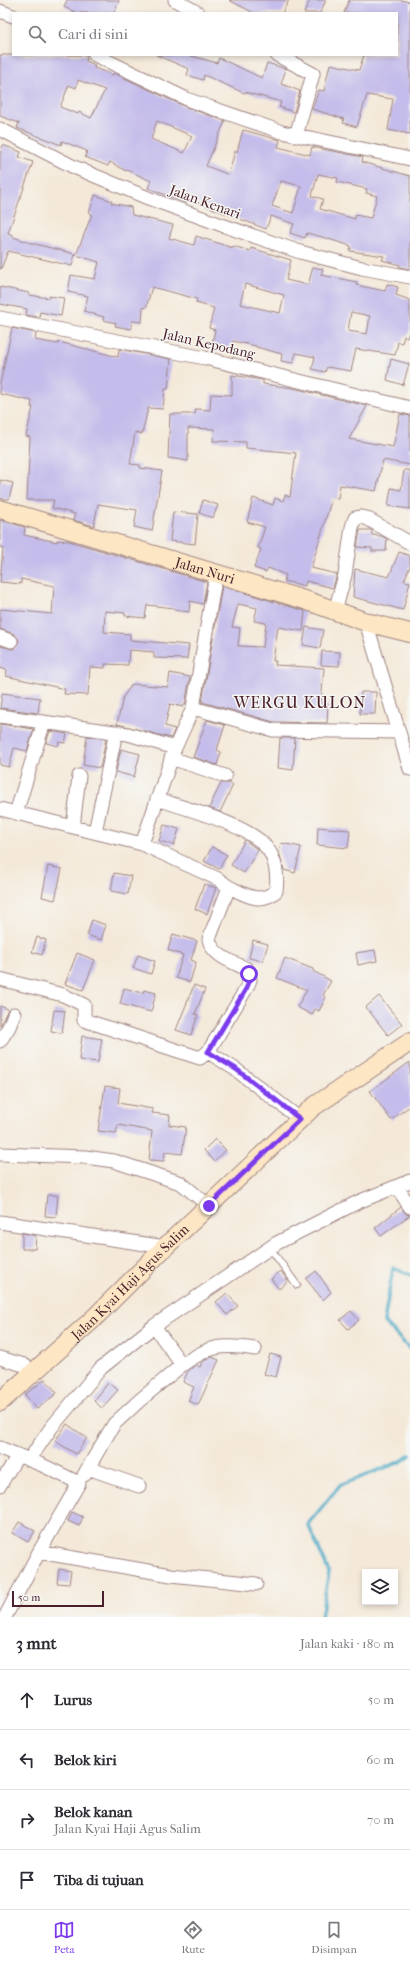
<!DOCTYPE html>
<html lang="id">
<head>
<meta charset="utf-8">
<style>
  body { margin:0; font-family:"IM FELL French Canon",serif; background:#f7f7f7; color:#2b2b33 }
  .controls { position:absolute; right:12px; bottom:12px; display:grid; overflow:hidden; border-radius:0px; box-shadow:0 2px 6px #0003 }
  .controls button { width:36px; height:36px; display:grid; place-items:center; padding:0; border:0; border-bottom:1px solid #e1e1e2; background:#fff; color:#2b2b33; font:20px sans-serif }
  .scale { position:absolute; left:12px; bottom:10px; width:92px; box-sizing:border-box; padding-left:4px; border:2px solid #4a1f2b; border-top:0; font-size:11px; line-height:14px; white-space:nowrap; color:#4a1f2b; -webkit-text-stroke:3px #f6f6f2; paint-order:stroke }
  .stop { position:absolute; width:12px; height:12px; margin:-9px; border:3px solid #7c3aed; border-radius:50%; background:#fff }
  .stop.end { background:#7c3aed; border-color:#fff; box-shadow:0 1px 4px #0008 }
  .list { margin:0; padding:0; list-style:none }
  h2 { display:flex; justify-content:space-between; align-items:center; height:52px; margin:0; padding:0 16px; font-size:17px }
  h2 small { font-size:13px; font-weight:400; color:#7c7c81 }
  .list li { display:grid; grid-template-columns:26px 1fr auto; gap:12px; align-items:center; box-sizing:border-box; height:60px; padding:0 16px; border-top:1px solid #e1e1e2 }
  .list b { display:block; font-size:15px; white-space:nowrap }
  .list p { margin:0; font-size:13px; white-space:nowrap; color:#7c7c81 }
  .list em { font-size:13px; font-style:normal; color:#7c7c81 }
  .icon { flex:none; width:22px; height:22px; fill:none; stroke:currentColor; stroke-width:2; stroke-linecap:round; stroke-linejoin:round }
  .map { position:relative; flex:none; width:410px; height:1617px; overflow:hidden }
  .search { position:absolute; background:#fff; box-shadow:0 2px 6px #0003; left:12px; right:12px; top:12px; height:44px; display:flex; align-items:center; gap:10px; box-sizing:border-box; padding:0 14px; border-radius:0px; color:#7c7c81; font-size:15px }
  .sheet { height:292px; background:#fff }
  nav { display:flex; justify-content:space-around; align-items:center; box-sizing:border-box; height:56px; border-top:1px solid #e1e1e2; background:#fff; font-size:11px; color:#7c7c81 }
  nav a { display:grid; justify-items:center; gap:2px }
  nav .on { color:#7c3aed }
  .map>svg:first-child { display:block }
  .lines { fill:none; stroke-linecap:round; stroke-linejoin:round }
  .stream { stroke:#47a9c6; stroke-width:3.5 }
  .building { fill:#c4bcea; fill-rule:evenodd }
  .lane-casing { stroke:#9f8482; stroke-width:8 }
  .street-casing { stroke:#9f8482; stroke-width:15 }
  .secondary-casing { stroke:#9f8482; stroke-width:20 }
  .lane { stroke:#fff; stroke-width:6 }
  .street { stroke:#fff; stroke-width:13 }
  .secondary { stroke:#fce6c4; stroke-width:18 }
  .route { stroke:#7c3aed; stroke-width:5 }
  .labels { text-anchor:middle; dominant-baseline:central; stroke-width:3; stroke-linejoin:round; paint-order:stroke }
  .street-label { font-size:14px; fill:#4a1f2b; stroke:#f6f6f2 }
  .quarter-label { font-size:16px; letter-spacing:1px; fill:#4a1f2b; stroke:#f6f6f2 }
</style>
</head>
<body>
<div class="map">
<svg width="410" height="1617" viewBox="0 0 410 1617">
  <rect width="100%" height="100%" fill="#f6f6f2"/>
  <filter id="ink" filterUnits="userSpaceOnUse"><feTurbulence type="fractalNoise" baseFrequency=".025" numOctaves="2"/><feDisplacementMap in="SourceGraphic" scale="8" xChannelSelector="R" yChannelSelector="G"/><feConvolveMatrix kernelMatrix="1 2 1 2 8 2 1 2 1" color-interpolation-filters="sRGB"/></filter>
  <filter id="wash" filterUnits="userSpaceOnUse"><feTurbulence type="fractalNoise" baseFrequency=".012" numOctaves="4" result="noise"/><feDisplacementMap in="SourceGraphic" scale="16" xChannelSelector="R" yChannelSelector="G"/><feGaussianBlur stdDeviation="0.9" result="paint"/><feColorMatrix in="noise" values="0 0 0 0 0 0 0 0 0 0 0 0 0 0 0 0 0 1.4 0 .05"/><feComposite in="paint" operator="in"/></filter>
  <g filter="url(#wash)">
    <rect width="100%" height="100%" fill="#f4e9d9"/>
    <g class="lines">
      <path class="stream" d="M410,1275L393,1268L384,1322L410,1349
        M321,1617L329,1572L308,1524L340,1485L402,1461L410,1455"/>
    </g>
    <g id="blocks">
      <path class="building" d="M67,0H119L114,13H77L64,7Z
        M229,0H289L282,13H254Z
        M310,0H326L320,13H304Z
        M349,0H401L410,2V134L388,130L393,99L367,95L357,127L343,123L344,119L312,109L319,90L324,91L330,64L359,70L364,55H397V13H344Z
        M0,55H87L86,61L95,65L94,68L113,75L114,73L186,107L225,121L206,166L227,174L229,173L235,151L237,152L243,130L280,140L278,147L310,155L312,147L363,157L362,162L410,176V269L399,267L400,265L382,260L384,256L350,251L351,246L322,237L307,233L305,238L290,233L294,224L271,216L266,229L188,199L187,203L148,188L151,181L127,170L126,171L110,162L108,166L85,157L87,151L62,141L61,145L17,128L19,123L0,116ZM78,80L105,90L91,118L79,112L78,114L60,107L69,85L76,88ZM157,121L192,136L184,153L151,139ZM318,174L338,178L337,182L367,189L366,193L377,196L371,218L355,215V219L320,209L323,199L312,196ZM281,181L301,186L293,213L272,206Z
        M156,55H188L217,63L219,58L262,78L267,63L286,69L281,84L300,91L294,112L279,107L281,102L245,92L244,93L204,75L203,80L187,75L189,69Z
        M3,145L21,152L19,157L33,162L8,233L13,235V237L31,243L75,254L72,266L8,251L1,269H0V154Z
        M95,195L112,201L111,203L131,207L132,215L173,225L169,238L194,245L196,236L233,248V246L250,251L251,248L291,260L286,280L308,285L313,267L323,269L321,275L357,282L356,285L385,291L387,284L398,287L396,295L410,300V330L407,337L404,336L402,343L398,342L395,355L356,349L351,371L327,367L325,372L312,369L315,357L296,353L293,363L281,361L282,354L256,347V346L233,341L232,348L212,344L215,330L209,328L214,308L196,303L197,299L152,287L146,308L143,307L142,322L132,321L131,329L115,326L116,323L103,320L104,317L84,311L88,296L68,292L71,275L95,279L99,262L76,255L92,214L89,213ZM245,284L284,295L280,313L240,304ZM351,312L370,316L367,334L348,331Z
        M0,287L29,293V295L49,298V296L64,298L61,316L40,312L39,317L26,315L27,309L0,304Z
        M12,328L36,333L35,340L58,344L59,342L118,357L119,349L171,359L168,389H165L163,409L148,408L142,434L135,432L130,464L140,465V468L162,471L152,531L134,527L137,510L98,504L94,526L73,520L75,514L52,508L54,500H27L30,437L26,436L33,407H31L32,401L0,394V384Z
        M391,359L409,364L403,385L387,380Z
        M232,375L263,380V384L293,388L367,406L349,439L393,447L400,414L410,416V465L383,460L376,491L340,485L338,499L332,498L311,568L337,574L333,588L306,581L305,586L284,581L286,575L268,568L266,572L254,568L261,549L258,548L265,527L247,522L253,498L273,505L275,498L283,501L285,495L290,497L296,453L246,448V442L213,441L214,429L188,428V461L168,458L170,414H195L196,409L210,410L211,394L232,395Z
        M404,470H410V509L388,506L391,488L401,490Z
        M0,480L13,483L9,499H0Z
        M203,500L218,505L213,518L199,513Z
        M173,512L198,514L195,544L170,541Z
        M0,520L25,527L24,535L57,542V540L69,541L207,582L203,604L190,601L189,612L174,610V608L147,605L145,618L125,616V613L105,611L104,632L130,634V640L189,645L187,659L154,658V652L129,650L128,665L105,664V668L90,667L88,695L64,694L65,689L6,676L7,670L0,668V646L13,649L16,647L19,640L14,634L0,629V609L52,614L54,586L21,579V584L0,582L3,548L0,547Z
        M360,530H372V535L381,536L387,539L386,551H372V548L357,547Z
        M399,552L410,556V566L404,581L410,582L403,610L353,597L355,569L389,577Z
        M222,586L305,611L303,631L278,627L273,661H276L275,665L324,668L321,703L328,704L327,723L274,722L202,702ZM238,604L257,608L254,621L266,623L263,647L238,646L240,628L232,627Z
        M306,627L323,630L320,648L303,645Z
        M322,651L340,652L339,666L321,665Z
        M170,673L190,677L185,705H184L183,707L170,704L165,726L175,729L171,738L117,724L123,697L132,684L168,687Z
        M361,692H376L375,714H360Z
        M2,693L40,698L38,713L0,708Z
        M207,720L225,725L217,750L221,752L217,765L193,757Z
        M0,724L34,729L27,751L14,748L9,767L0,765Z
        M50,731L67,734L65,743L59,742L58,746L46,743Z
        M87,736L106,739L100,768L83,765Z
        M280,738H295L293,770L278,768Z
        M121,749L140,754L134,777L116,772Z
        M221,783H229L233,785L220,812L209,808Z
        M164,825L179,829L174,845L159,841Z
        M318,827L350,830L348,848L317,845Z
        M245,840L258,850L244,873L231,865Z
        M281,843L301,847L295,873L284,870L279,852Z
        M212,847L227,855L219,869L204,861Z
        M48,866L62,869L55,900L42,897Z
        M114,873L131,876L128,894L111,891Z
        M204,884L216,888L207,914L195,909Z
        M92,920L106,925L101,940L87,935Z
        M173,934L197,941L191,960L196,962L190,982L176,978L183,955L168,950Z
        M37,937L46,940L42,955L32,952Z
        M253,940L268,944L263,961L249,958Z
        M375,950L377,961L358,965L356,953Z
        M77,953L95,960L83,990L65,984Z
        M138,955L155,961L151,974L133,968Z
        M285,958L313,969V971L331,981L323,995L326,997L319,1011L315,1009L312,1015L297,1007L307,990L277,978Z
        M194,985L205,989L195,1014L198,1015L191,1035L176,1030Z
        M124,988L143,993L144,990L156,993L151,1012L120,1004Z
        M379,996L402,1024L388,1035L366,1007Z
        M0,1006L8,1009L0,1026Z
        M54,1010L65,1011L62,1033L51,1031Z
        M82,1036L102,1039L98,1062L79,1060Z
        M410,1062V1106L391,1120L370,1091Z
        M105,1086L120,1088L118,1103L153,1109L152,1113L170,1115L169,1125L186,1127L182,1154L165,1152L164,1161L149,1160L152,1131L118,1125L116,1133L98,1131Z
        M215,1139L226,1150L214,1161L204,1150Z
        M47,1195H58L56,1217L45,1216Z
        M401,1207L406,1214L410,1215L381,1236L375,1228Z
        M22,1233L36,1236L35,1249H22Z
        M281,1271L288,1281L279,1289L271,1279Z
        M316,1271L331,1292L323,1300L306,1279Z
        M227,1293L238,1306L227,1315L216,1302Z
        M351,1311L359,1320L348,1329L340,1320Z
        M270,1354L281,1357L276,1377L264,1374Z
        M212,1357L219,1360L198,1405L188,1401L194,1387L183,1382L188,1371L196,1365L200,1367L202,1362Z
        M45,1379L57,1393L37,1409L25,1395Z
        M108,1383L118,1390L102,1408L94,1401Z
        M67,1424L87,1438L76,1454L55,1441Z
        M72,1512L83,1517L79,1526L68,1521Z
        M19,1522L35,1531L28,1542L12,1533Z
        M59,1569L71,1571L69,1584L57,1583Z"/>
    </g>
  </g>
  <g filter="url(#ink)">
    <use href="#blocks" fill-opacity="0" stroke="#9f8482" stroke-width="1"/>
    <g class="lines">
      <g class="lane-casing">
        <path id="lane" d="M270,1248L297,1285"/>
      </g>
      <g class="street-casing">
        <path id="street" d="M175,0L198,13
          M0,11L13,16
          M95,55L189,100L282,132L410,159
          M277,55L313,74L296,136
          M0,129L74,167L148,198L219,224L300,252L362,268L410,277
          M0,318L205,358L410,408
          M335,611L345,575L352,527L355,518L360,517L366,518L410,543
          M366,622L410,769
          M0,637L11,641
          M193,708L273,730L399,732
          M0,716L128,734L175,748
          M171,758L225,776
          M157,799C184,808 249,825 266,847C276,858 278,876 276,891C260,905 246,895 229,887
          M0,809L142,844L218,879L229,887L209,939C212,956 233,962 247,969L250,980L246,989L208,1052
          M16,813L44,722
          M73,827L79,776
          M95,832L116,732
          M142,844L175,748L193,708L216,574
          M0,979L63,995L84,1005V1020L200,1058L208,1052L235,1069L300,1119
          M0,1041L9,1027L14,1014
          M0,1154L85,1157L114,1161L181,1183L209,1206
          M397,1187L410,1207
          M0,1222L165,1247
          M0,1358L24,1365L34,1372
          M182,1365C210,1345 222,1344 255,1349
          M0,1448L42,1465L79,1483L39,1552L5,1617
          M29,1460L51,1428L101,1368L154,1326L277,1243L358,1202L410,1181
          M88,1468L114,1424L140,1400L182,1365L154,1326
          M84,1475L88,1468L139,1486
          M0,1485L18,1455
          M39,1552L171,1575L256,1584"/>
      </g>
      <g class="secondary-casing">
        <g id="secondary">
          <path id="s1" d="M0,509L308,601L366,622L410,633"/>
          <path id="s2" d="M0,1402L91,1321L165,1247L313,1107L410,1042"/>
        </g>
      </g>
      <use href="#lane" class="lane"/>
      <use href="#street" class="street"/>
      <use href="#secondary" class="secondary"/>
    </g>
  </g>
  <g class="lines" filter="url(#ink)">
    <path class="route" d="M209,1206L300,1119L236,1069L208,1052L246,989L250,980L249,974"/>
  </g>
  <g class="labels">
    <g class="street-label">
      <text transform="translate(205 202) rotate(20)">Jalan Kenari</text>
      <text transform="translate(209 344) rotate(13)">Jalan Kepodang</text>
      <text stroke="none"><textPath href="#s1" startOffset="214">Jalan Nuri</textPath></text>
      <text stroke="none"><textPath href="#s2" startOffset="177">Jalan Kyai Haji Agus Salim</textPath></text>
    </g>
    <g class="quarter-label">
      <text x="300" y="702">WERGU KULON</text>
    </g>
  </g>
</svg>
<div class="controls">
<button><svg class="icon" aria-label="layers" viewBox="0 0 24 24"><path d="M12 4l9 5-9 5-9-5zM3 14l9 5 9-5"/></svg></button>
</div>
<div class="scale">50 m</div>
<div class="stop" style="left:249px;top:974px"></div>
<div class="stop end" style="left:209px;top:1206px"></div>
<div class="search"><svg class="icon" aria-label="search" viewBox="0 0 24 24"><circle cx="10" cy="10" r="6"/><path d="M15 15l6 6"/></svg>Cari di sini</div>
</div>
<section class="sheet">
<h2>3 mnt<small>Jalan kaki · 180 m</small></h2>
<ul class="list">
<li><svg class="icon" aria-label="ahead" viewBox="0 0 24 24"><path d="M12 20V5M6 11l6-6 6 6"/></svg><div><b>Lurus</b></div><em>50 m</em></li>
<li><svg class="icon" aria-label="left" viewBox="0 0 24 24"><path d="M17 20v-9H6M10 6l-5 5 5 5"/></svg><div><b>Belok kiri</b></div><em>60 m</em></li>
<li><svg class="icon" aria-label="right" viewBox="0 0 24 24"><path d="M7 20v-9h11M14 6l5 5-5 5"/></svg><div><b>Belok kanan</b><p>Jalan Kyai Haji Agus Salim</p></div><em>70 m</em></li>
<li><svg class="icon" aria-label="arrive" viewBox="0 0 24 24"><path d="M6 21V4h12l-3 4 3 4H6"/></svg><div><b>Tiba di tujuan</b></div></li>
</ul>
</section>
<nav>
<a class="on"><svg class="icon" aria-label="map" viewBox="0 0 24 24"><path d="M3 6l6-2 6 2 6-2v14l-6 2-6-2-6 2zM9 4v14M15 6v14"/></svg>Peta</a>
<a><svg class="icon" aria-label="directions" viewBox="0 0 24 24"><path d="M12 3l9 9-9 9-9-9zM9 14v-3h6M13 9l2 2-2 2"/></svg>Rute</a>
<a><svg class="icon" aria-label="saved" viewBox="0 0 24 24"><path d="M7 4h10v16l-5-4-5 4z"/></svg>Disimpan</a>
</nav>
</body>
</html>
